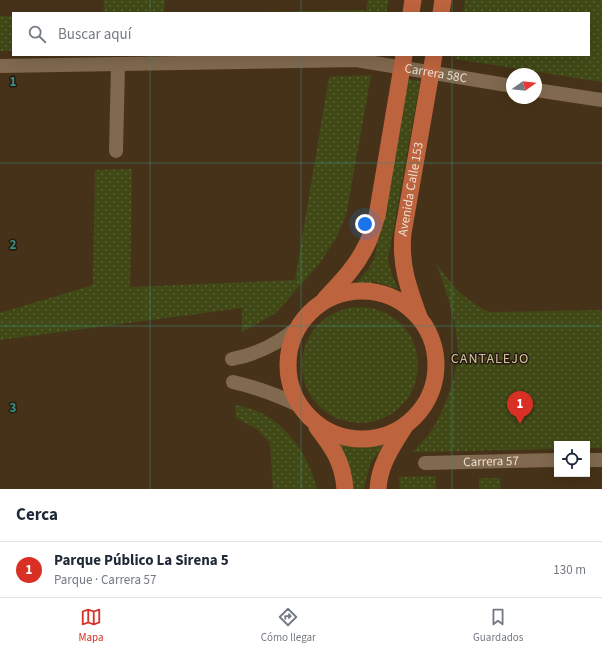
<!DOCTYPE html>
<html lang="es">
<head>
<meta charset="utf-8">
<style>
  body { margin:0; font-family:"Source Sans 3",sans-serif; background:#f2f2f3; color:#1f2937 }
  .controls { position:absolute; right:12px; bottom:12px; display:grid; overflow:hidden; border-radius:0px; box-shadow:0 4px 16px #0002 }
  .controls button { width:36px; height:36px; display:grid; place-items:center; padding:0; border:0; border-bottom:1px solid #e0e1e3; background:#fff; color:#1f2937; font:20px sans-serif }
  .compass { position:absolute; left:506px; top:68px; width:36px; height:36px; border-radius:50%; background:#fff; box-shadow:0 4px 16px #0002; rotate:76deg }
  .you { position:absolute; left:365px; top:224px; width:14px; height:14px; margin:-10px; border:3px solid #fff; border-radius:50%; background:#1a73e8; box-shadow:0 0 0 6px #1a73e833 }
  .badge { display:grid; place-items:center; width:26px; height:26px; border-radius:50%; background:#d93025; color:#fff; font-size:13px; font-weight:700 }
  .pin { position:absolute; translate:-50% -33px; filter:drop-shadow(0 1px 2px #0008) }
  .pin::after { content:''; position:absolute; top:21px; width:14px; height:12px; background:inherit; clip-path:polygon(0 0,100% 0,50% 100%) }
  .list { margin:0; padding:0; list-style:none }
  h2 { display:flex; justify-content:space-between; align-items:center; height:52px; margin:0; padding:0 16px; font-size:17px }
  h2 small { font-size:13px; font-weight:400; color:#747a83 }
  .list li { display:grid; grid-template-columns:26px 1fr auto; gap:12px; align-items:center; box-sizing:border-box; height:56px; padding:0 16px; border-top:1px solid #e0e1e3 }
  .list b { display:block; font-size:15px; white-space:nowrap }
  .list p { margin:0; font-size:13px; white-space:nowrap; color:#747a83 }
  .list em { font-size:13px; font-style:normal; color:#747a83 }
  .icon { flex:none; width:22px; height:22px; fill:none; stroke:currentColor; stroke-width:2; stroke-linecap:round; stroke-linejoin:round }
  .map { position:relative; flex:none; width:602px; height:489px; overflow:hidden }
  .search { position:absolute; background:#fff; box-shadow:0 4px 16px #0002; left:12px; right:12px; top:12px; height:44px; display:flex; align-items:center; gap:10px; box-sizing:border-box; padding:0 14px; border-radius:0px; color:#747a83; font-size:15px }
  .sheet { height:108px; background:#fff }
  nav { display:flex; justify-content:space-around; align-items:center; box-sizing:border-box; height:56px; border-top:1px solid #e0e1e3; background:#fff; font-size:11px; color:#747a83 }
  nav a { display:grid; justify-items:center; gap:2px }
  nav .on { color:#d93025 }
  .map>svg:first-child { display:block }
  .grass { fill:url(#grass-dots) }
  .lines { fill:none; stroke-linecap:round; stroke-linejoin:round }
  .minor { stroke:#80694e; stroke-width:14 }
  .major { stroke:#bd643f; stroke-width:17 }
  .grid { fill:none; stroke:#3b8b82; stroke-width:1; stroke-opacity:0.55 }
  .labels { text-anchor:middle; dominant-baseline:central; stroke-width:3; stroke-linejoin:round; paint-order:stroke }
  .street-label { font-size:13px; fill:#ecdfd0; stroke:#251c11 }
  .neighbourhood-label { font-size:14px; letter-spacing:1px; fill:#d7bea0; stroke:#251c11 }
  .grid-label { font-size:13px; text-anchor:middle; font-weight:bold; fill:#3b8b82; stroke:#251c11; stroke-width:3; stroke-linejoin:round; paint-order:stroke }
</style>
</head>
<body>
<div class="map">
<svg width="602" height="489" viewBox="0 0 602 489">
  <defs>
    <pattern id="grass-dots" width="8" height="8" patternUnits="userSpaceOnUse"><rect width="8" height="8" fill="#404916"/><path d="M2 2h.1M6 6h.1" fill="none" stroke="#5c6337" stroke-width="1.8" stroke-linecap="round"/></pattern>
  </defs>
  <rect width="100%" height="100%" fill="#463218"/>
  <path class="grass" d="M104,0H165L164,13H103Z
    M368,0H389L386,13H196L366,10Z
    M465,0H602V82L455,59V55H589V13H463Z
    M0,16H13V51H0Z
    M371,75L346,216L335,240L319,264L276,313L242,332V308L0,340V313L93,285L95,170L132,169L130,287L295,280L329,77Z
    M408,79L420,81L388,260L392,275L398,289L376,282L358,285L356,283L369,268L374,259Z
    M437,264C452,287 465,300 489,312L602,310V448H587V444H557V449L413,452C419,445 426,438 431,431C444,412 458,373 458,350C458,324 445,290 437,264Z
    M302 365a58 58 0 1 1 116 0a58 58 0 1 1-116 0Z
    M235,405C278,411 307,448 317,489H273L270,443L257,429L236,418Z
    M339,443L360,447L382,444V447L370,464L364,489H354L352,478Z
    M436,476V489H400L399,477Z
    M479,478H500L501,489H479Z"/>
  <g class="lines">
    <g class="minor">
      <path id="s1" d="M0,66L356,60L512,86"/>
      <path d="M536,90L602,100"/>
      <path d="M116,151L118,65"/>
      <path d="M232,359C258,354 278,344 298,327"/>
      <path d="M233,382C259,388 278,395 302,407"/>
      <path d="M587,460H602"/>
      <path id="s2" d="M425,463L557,460"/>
    </g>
    <g class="major">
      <path d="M411,13L413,0"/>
      <path d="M441,13L443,0"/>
      <circle cx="362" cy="365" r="74"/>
      <path d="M325,299C340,283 356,267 366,246C371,237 373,226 377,216L404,55"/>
      <path id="s3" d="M419,317C408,287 400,265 403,233L434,55"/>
      <path d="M317,427C333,448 343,462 345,489"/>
      <path d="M378,489C379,465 393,445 405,426"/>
    </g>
  </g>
  <path class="grid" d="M150,0V13M301,0V13M452,0V13M150,55V489M301,55V489M452,55V489M0,163H602M0,326H602"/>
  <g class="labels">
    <g class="street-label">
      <text stroke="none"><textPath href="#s1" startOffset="437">Carrera 58C</textPath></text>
      <text stroke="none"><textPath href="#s3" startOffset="131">Avenida Calle 153</textPath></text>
      <text stroke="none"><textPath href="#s2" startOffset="66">Carrera 57</textPath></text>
    </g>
    <g class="neighbourhood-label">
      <text x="490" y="359">CANTALEJO</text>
    </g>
  </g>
  <g class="grid-label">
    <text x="13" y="86">1</text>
    <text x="13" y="249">2</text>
    <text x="13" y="412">3</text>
  </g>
</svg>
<div class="controls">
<button><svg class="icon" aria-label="locate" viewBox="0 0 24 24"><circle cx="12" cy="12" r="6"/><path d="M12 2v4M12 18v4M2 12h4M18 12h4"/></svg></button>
</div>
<svg class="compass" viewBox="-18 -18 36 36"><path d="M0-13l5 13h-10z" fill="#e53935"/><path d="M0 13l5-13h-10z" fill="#747a83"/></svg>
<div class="you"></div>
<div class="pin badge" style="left:520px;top:424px">1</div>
<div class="search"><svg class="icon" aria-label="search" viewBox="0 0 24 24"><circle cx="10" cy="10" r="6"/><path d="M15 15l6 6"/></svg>Buscar aquí</div>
</div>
<section class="sheet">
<h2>Cerca<small></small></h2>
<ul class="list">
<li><span class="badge">1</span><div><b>Parque Público La Sirena 5</b><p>Parque · Carrera 57</p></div><em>130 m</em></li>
</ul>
</section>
<nav>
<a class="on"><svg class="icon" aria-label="map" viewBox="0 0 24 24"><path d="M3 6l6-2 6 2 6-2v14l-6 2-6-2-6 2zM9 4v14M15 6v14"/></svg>Mapa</a>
<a><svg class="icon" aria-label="directions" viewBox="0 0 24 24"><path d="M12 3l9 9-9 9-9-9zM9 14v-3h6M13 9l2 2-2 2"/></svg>Cómo llegar</a>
<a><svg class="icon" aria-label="saved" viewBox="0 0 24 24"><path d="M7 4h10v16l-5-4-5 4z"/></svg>Guardados</a>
</nav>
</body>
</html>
